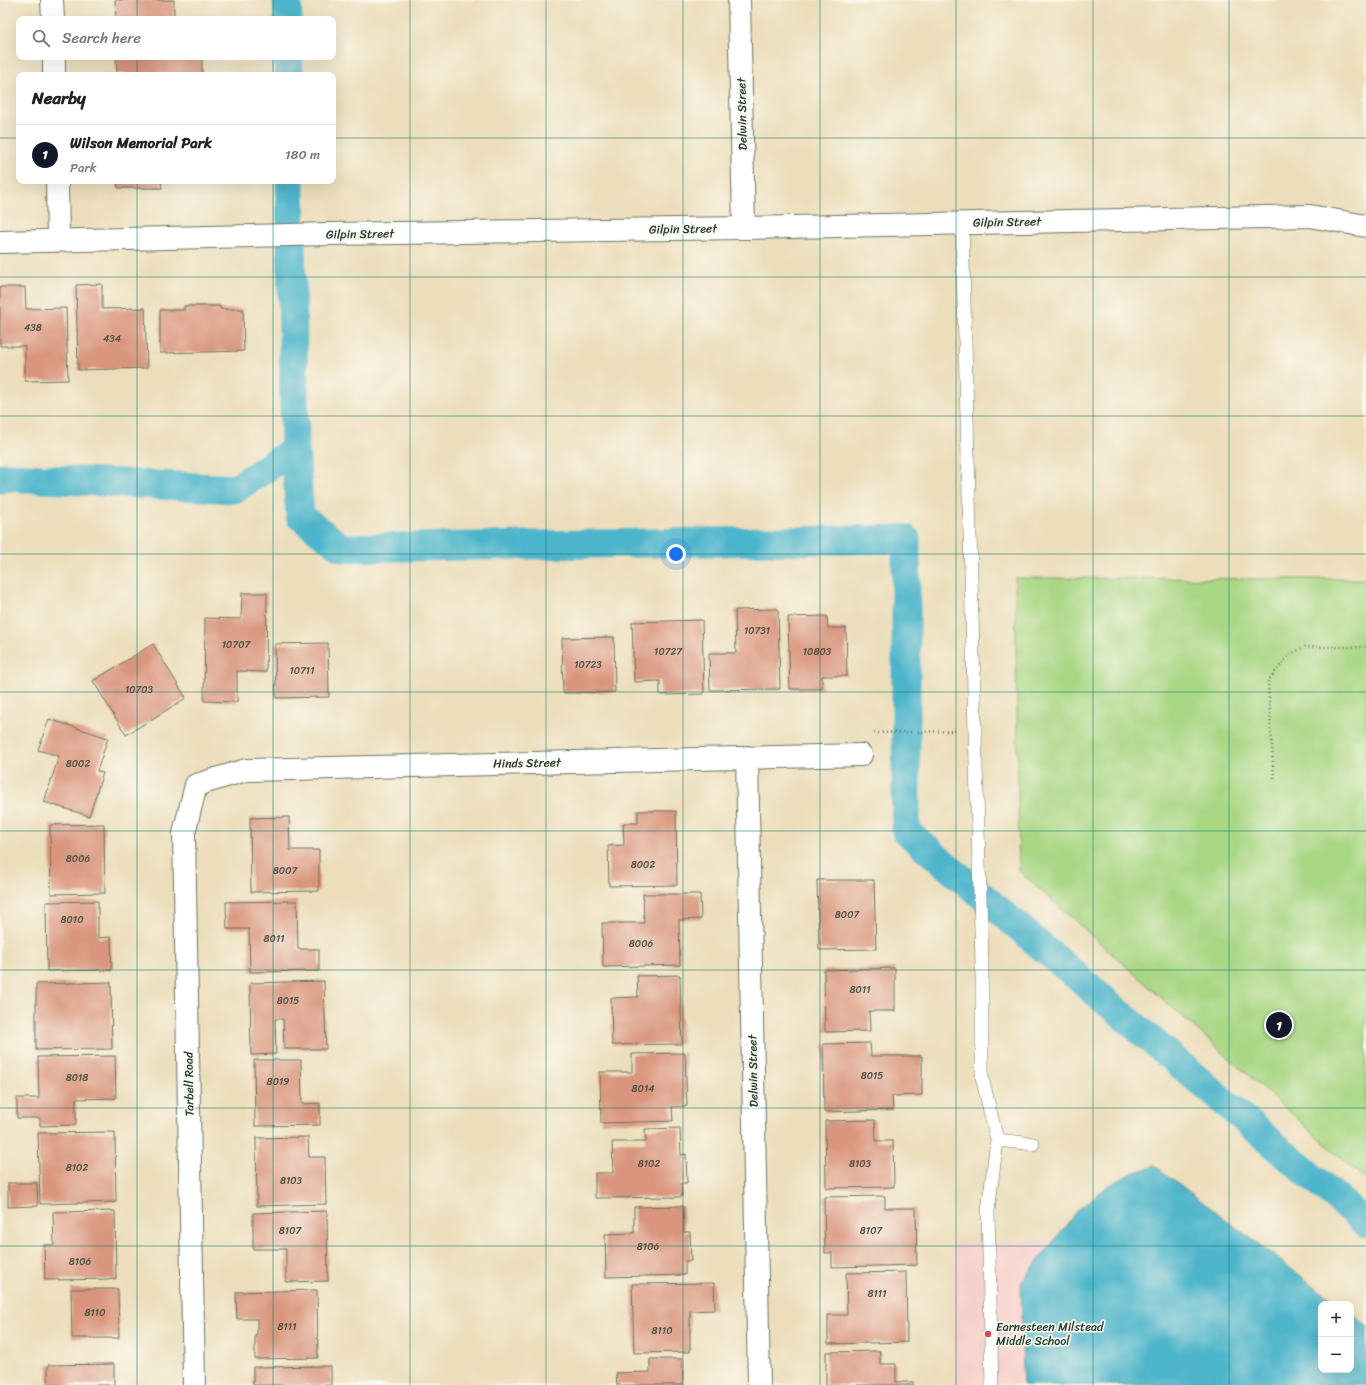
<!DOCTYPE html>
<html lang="en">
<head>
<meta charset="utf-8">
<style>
  body { margin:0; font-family:Sriracha,sans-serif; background:#f6f6f6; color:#222 }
  .controls { position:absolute; right:12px; bottom:12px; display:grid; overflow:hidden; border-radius:8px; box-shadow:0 4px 16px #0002 }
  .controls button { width:36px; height:36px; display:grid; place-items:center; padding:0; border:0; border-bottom:1px solid #e0e0e0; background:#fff; color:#222; font:20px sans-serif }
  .you { position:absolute; left:676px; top:554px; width:14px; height:14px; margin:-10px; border:3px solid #fff; border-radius:50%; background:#1a73e8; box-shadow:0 0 0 6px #1a73e833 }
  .badge { display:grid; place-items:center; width:26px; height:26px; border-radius:50%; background:#111827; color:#fff; font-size:13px; font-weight:700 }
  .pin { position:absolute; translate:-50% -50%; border:2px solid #fff; box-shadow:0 1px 4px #0006 }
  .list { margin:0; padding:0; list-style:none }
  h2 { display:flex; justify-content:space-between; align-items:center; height:52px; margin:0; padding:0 16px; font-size:17px }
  h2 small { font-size:13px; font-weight:400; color:#767676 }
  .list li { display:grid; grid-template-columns:26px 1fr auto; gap:12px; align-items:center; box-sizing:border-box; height:60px; padding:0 16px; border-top:1px solid #e0e0e0 }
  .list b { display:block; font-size:15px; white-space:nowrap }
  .list p { margin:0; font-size:13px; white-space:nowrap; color:#767676 }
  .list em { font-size:13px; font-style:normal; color:#767676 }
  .icon { flex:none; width:22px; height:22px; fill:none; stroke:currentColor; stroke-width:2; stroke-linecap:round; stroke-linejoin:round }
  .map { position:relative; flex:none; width:1366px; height:1385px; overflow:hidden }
  .search { position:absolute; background:#fff; box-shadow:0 4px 16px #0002; left:16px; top:16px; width:320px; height:44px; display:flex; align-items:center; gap:10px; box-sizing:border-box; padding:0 14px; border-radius:8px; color:#767676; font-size:15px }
  .panel { position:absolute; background:#fff; box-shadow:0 4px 16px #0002; left:16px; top:72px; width:320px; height:112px; border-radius:8px }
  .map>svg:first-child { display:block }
  .built { fill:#f7d0cb }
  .green { fill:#a9d784; stroke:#648a5c }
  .water { fill:#4db5cb; stroke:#367980 }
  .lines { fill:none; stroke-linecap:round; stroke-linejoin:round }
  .canal { stroke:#4db5cb; stroke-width:29 }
  .building { fill:#d9957d }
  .service-casing { stroke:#677563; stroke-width:14 }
  .minor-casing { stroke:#677563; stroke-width:24 }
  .path { stroke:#677563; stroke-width:2.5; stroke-dasharray:1 3; stroke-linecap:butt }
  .service { stroke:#fff; stroke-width:13 }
  .minor { stroke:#fff; stroke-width:22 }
  .grid { fill:none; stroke:#0f766e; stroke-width:1; stroke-opacity:0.55 }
  .poi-dot { fill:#d1495b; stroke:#fbf7ec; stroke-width:1.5 }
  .labels { text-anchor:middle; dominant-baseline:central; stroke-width:3.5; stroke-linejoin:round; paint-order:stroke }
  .number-label { font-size:10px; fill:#4e5346 }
  .street-label { font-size:12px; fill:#1f3d34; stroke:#fbf7ec }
  .poi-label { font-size:12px; fill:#1f3d34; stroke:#fbf7ec; text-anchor:start }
</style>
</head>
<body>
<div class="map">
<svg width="1366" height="1385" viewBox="0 0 1366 1385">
  <rect width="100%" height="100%" fill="#fbf7ec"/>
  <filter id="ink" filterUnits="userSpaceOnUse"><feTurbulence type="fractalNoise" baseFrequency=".025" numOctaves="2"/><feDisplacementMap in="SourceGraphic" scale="8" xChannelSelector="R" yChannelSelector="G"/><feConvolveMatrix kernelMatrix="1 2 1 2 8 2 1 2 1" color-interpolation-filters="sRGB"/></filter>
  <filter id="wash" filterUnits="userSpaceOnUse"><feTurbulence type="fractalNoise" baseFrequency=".012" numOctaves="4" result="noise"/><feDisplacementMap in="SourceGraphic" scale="16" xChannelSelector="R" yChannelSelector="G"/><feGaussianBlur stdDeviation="0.9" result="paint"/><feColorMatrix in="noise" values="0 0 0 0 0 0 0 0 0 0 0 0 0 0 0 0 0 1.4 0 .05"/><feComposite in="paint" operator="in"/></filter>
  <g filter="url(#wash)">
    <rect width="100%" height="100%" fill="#ecdebb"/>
    <path class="built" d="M1055,1240L1021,1283L1023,1385H955L952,1242Z"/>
    <path class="green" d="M1015,578L1366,579V1180L1019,871Z"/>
    <path class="water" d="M1155,1166L1338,1304H1321V1370H1351V1313L1366,1325V1385H1023L1021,1283L1078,1210L1108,1186L1132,1173Z"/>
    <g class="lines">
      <path class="canal" d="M287,0L288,19
        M288,57L289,75
        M295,449L300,516L342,548L906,539V831L1366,1223
        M0,479L5,477L235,489L295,449L290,181"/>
    </g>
    <g id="blocks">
      <path class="building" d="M115,0H174V19H116Z
        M116,57H202V75L117,74Z
        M117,181H161L162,188H118Z
        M102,284V309L145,308L147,368L78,370L76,285Z
        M0,287H25L26,309L66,308L68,380L25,381V346H0Z
        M184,306H220V309H243L244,351L160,353V310H184Z
        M242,593H267L266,672L237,671V702L204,701L205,618L241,619Z
        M778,609L780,689L710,690L709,653H736L735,610Z
        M827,616L828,628H846L847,676H822V689H790L788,617Z
        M702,620L704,694L660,695V681L634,682L632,622Z
        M614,637L615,692L563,693L562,638Z
        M328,643L329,697L276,698L275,644Z
        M153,644L186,698L126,735L93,681Z
        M49,719L108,738L97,771L103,773L89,816L44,802L59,756L38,750Z
        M638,811H676L677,885L609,886L608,846L624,845L623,823H638Z
        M289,817L290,850H319V891L251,892L250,818Z
        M104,824L105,893L51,894L50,825Z
        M817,880H874L876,949L819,950Z
        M643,894H700L701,919L679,920L680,965L603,967L602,923H644Z
        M98,901V938L111,937L112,970L47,971L46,902Z
        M297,901L298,949H319V971L250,972L249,929H227L226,902Z
        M895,968V1011H869L870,1031L825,1032L824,970Z
        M680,975L682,1044L612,1045L611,998L638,997L637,976Z
        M324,981L326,1049H284L283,1019H275L276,1054L251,1055L250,983Z
        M111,982L112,1049L36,1050V984Z
        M870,1043L871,1056H922V1095L892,1096L893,1110L824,1112L823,1044Z
        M685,1053L687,1106L672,1107L673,1121L601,1123L600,1072H632V1054Z
        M115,1056L116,1098L76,1099V1125L40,1126V1118H17V1098H39L38,1057Z
        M254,1060H301L302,1104L320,1103V1125L255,1126Z
        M875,1120L876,1141H893L894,1187L826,1188L825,1121Z
        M680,1128L681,1155L686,1154L687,1183H681L682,1197L595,1198V1173H613L612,1142H646L645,1129Z
        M115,1132L116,1202L40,1204L38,1133Z
        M308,1137L309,1157H325L326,1204L257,1206L256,1138Z
        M8,1183H37L38,1206L8,1207Z
        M885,1196V1208H916L917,1265L832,1267V1253H825L824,1197Z
        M683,1206L684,1232H690L691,1261H685V1275L606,1277L605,1234L634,1233V1207Z
        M115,1211L116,1279L45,1280L44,1245H54L53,1212Z
        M327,1211L328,1281L286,1282V1249H253V1213Z
        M906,1272L907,1342L828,1344V1315H847L846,1273Z
        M714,1283L715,1310L690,1311V1352L634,1353L632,1284Z
        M71,1289H118L119,1338H72Z
        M317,1290L318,1358L255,1359V1335L257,1334V1319H237L236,1292Z
        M880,1351V1364H896V1382H913V1385H826V1352Z
        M650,1359H682L683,1385H617L616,1373L650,1372Z
        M114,1364V1385H48V1365Z
        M331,1366V1385H253V1367Z"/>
    </g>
  </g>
  <g filter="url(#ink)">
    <use href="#blocks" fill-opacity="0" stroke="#677563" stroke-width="1"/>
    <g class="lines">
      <g class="service-casing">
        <path id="service" d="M962,223L975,731L982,962V1077L997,1140L1033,1144
          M992,1385L988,1211L997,1140"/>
      </g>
      <g class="minor-casing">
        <path id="minor" d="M52,0L53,19
          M739,0L744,228
          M54,57V75
          M57,181L58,241
          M0,242L329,234L744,228L1310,216L1366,226
          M747,757L759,1385
          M194,1385L184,833L196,785L246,770L861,755"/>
      </g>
      <path class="path" d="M874,733L955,731
        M1274,778L1268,681L1290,654L1305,647H1366"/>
      <use href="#service" class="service"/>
      <use href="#minor" class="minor"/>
    </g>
  </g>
  <path class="grid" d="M137,0V19M273,0V19M410,0V1385M546,0V1385M683,0V1385M820,0V1385M956,0V1385M1093,0V1385M1229,0V1385M137,57V75M273,57V75M0,138H19M333,138H1366M137,181V1385M273,181V1385M0,277H1366M0,416H1366M0,554H1366M0,692H1366M0,831H1366M0,970H1366M0,1108H1366M0,1246H1366"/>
  <circle class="poi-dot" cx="988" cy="1334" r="4"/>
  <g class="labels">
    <g class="number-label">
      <text x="33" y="328">438</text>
      <text x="112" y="339">434</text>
      <text x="757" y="631">10731</text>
      <text x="236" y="645">10707</text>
      <text x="668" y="652">10727</text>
      <text x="817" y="652">10803</text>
      <text x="588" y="665">10723</text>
      <text x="302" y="671">10711</text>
      <text x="139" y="690">10703</text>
      <text x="78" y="764">8002</text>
      <text x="78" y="859">8006</text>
      <text x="643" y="865">8002</text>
      <text x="285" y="871">8007</text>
      <text x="847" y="915">8007</text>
      <text x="72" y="920">8010</text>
      <text x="274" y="939">8011</text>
      <text x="641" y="944">8006</text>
      <text x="860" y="990">8011</text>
      <text x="288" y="1001">8015</text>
      <text x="872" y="1076">8015</text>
      <text x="77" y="1078">8018</text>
      <text x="278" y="1082">8019</text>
      <text x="643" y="1089">8014</text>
      <text x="649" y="1164">8102</text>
      <text x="860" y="1164">8103</text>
      <text x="77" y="1168">8102</text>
      <text x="291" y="1181">8103</text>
      <text x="290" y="1231">8107</text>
      <text x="871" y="1231">8107</text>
      <text x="648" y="1247">8106</text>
      <text x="80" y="1262">8106</text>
      <text x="877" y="1294">8111</text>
      <text x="95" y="1313">8110</text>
      <text x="287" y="1327">8111</text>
      <text x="662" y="1331">8110</text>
    </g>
    <g class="street-label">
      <text transform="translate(742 114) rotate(-91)">Delwin Street</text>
      <text transform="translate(1007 222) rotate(-1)">Gilpin Street</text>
      <text transform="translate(683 229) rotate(-1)">Gilpin Street</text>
      <text transform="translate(360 234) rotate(-1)">Gilpin Street</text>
      <text transform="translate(527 763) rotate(-1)">Hinds Street</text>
      <text transform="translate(753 1071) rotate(-91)">Delwin Street</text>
      <text transform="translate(189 1084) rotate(-91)">Tarbell Road</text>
    </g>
    <g class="poi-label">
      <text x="996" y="1327">Earnesteen Milstead<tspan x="996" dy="14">Middle School</tspan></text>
    </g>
  </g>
</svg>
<div class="controls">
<button>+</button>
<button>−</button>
</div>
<div class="you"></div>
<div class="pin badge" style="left:1279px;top:1025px">1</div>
<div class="search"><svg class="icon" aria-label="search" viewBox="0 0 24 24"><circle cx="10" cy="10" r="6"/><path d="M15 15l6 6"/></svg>Search here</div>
<section class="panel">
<h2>Nearby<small></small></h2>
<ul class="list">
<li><span class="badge">1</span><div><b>Wilson Memorial Park</b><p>Park</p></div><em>180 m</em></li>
</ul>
</section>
</div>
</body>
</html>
